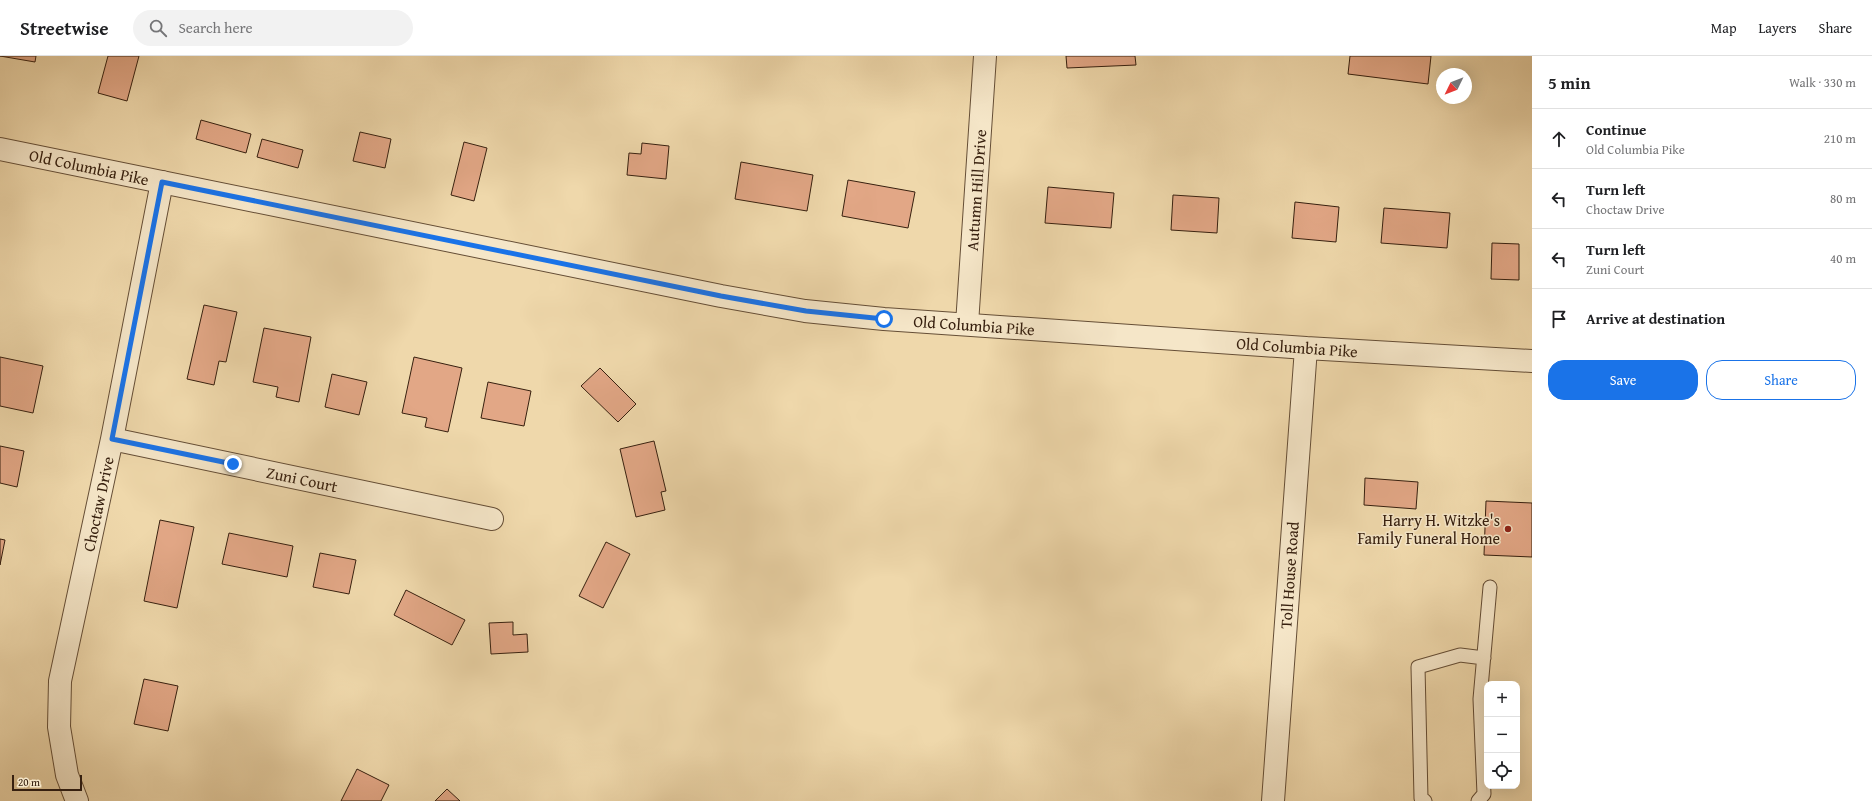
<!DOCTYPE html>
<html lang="en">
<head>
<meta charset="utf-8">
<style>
  body { margin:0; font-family:"Gentium Book Plus",serif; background:#f2f2f2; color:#202124 }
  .controls { position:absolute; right:12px; bottom:12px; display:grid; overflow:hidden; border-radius:8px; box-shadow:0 4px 16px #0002 }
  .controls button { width:36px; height:36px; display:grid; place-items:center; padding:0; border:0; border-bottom:1px solid #e0e0e0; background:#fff; color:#202124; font:20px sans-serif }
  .compass { position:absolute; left:1436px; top:12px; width:36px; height:36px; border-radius:50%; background:#fff; box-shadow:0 4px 16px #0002; rotate:227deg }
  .scale { position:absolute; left:12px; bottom:10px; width:70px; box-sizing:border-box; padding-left:4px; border:2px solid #37200f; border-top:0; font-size:11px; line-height:14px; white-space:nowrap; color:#37200f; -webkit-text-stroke:3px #f5e6c8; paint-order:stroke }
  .stop { position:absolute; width:12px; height:12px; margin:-9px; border:3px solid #1a73e8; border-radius:50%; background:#fff }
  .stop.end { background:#1a73e8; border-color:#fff; box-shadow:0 1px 4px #0008 }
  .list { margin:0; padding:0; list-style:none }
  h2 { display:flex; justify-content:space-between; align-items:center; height:52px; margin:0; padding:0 16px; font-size:17px }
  h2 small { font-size:13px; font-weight:400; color:#757577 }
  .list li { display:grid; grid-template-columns:26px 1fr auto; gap:12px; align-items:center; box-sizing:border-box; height:60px; padding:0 16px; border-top:1px solid #e0e0e0 }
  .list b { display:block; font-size:15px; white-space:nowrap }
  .list p { margin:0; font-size:13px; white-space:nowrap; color:#757577 }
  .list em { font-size:13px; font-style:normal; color:#757577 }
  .actions { display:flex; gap:8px; padding:12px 16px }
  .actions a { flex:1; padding:9px 0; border:1px solid #1a73e8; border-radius:16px; text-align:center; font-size:14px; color:#1a73e8 }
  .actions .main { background:#1a73e8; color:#fff }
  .icon { flex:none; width:22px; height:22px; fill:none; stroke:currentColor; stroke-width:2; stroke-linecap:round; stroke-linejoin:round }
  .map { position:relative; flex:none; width:1532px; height:745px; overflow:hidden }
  header { display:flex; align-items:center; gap:24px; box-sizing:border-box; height:56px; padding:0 20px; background:#fff; border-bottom:1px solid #e0e0e0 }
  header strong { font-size:19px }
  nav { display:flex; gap:22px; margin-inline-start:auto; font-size:14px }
  .search { width:280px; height:36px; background:#f2f2f2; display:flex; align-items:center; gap:10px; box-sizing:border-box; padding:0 14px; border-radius:22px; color:#757577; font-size:15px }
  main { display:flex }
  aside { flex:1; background:#fff }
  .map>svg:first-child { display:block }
  .building { fill:#e2a786; stroke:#37200f }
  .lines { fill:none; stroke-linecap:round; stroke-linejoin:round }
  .service-casing { stroke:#654e36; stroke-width:15 }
  .minor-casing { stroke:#654e36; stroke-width:24 }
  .tertiary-casing { stroke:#654e36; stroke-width:24 }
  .service { stroke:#f5e6c8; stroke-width:13 }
  .minor { stroke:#f5e6c8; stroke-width:22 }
  .tertiary { stroke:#f5e6c8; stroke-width:22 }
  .route { stroke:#1a73e8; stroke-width:5 }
  .poi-dot { fill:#8f2418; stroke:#f5e6c8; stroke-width:1.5 }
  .labels { text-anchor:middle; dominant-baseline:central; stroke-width:3; stroke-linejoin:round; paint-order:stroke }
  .street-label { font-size:16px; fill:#37200f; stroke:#f5e6c8 }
  .poi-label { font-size:16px; fill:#37200f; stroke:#f5e6c8; text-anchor:end }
</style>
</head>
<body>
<header>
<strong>Streetwise</strong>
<div class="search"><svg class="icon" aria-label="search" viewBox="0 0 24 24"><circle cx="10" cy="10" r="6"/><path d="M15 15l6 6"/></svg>Search here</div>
<nav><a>Map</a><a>Layers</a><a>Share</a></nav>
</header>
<main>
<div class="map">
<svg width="1532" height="745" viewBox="0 0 1532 745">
  <rect width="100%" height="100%" fill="#efd8ab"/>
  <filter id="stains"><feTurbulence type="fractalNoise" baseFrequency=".005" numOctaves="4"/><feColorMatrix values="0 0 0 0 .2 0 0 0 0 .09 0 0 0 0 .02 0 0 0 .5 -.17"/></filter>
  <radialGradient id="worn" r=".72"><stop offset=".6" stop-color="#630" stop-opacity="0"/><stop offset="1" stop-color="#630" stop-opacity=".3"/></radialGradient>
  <path class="building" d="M0,0H36L35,6Z
    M108,0H139L127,45L98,37Z
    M1066,0H1135L1136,9L1067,12Z
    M1350,0H1431L1428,28L1348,18Z
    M201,64L251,78L246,97L196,83Z
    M360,76L391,83L385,112L353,105Z
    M262,83L303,94L298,112L257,101Z
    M464,86L487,92L474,145L451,139Z
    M642,87L669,90L666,123L627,119L629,97L641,98Z
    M741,106L813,119L807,155L735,143Z
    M848,124L915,136L908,172L842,160Z
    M1048,131L1114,137L1111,172L1045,167Z
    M1173,139L1219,142L1217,177L1171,174Z
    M1295,146L1339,151L1336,186L1292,182Z
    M1384,152L1450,157L1447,192L1381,187Z
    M1492,187L1519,188V224L1491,223Z
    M204,249L237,256L226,306L219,305L214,329L187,323Z
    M264,272L311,281L299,346L276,341L278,331L253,326Z
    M0,301L43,310L33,357L0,350Z
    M414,301L462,312L448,376L425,371L427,362L402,357Z
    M600,312L636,348L618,366L581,330Z
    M332,318L367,326L359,359L325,351Z
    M488,326L531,335L524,370L481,362Z
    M654,385L666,435L661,436L665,454L636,461L620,393Z
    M0,390L24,395L17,431L0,427Z
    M1365,422L1418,426L1416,453L1364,449Z
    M1486,445L1532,447V501L1484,499Z
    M160,464L194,471L177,552L144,545Z
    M229,477L293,490L287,521L222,508Z
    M0,483L5,484L0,509Z
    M606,486L630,498L603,552L579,540Z
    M320,497L356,504L349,538L313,531Z
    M406,534L465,564L452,589L394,559Z
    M513,566V579L527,578L528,596L491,598L489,567Z
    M144,623L178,630L168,675L134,668Z
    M357,713L389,729L381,745H341Z
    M447,733L460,745H435Z"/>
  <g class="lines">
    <g class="service-casing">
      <path id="service" d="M1425,745L1421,742L1418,611L1460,599L1484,602
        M1478,745L1484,738L1480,643L1490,531"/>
    </g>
    <g class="minor-casing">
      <path id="minor" d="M967,268L985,0
        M112,383L492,463
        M77,745L67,719L59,671L60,625L112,383L162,126"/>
    </g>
    <g class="tertiary-casing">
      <path id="tertiary" d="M0,93L721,240L805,255L884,263L1306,292L1532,305
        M1273,745L1306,292"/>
    </g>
    <use href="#service" class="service"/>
    <use href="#minor" class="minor"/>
    <use href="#tertiary" class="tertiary"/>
  </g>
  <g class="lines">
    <path class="route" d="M233,408L112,383L162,126L721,240L806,255L884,263"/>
  </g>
  <circle class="poi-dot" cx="1508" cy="473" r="4"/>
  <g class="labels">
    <g class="street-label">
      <text transform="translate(89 111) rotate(12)">Old Columbia Pike</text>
      <text transform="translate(976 134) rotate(-86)">Autumn Hill Drive</text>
      <text transform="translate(974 269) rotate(4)">Old Columbia Pike</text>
      <text transform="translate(1297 291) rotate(4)">Old Columbia Pike</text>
      <text transform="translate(302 423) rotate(12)">Zuni Court</text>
      <text transform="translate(98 448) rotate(-78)">Choctaw Drive</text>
      <text transform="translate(1289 519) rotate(-86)">Toll House Road</text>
    </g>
    <g class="poi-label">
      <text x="1500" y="464">Harry H. Witzke's<tspan x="1500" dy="18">Family Funeral Home</tspan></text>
    </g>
  </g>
  <rect width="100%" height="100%" filter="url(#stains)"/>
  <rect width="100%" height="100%" fill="url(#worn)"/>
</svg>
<div class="controls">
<button>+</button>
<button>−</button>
<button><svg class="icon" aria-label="locate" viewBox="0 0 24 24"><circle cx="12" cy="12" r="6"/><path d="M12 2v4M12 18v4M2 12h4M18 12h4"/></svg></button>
</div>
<svg class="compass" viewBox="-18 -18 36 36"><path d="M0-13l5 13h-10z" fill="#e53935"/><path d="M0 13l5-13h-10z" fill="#757577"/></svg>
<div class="scale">20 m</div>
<div class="stop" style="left:884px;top:263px"></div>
<div class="stop end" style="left:233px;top:408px"></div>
</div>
<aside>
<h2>5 min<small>Walk · 330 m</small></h2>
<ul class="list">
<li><svg class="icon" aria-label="ahead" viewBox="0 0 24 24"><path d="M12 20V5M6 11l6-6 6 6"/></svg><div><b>Continue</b><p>Old Columbia Pike</p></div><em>210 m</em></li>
<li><svg class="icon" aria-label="left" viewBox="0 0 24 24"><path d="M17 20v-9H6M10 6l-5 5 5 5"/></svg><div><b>Turn left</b><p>Choctaw Drive</p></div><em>80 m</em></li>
<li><svg class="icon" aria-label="left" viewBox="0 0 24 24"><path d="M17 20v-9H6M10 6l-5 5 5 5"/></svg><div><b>Turn left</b><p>Zuni Court</p></div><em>40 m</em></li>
<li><svg class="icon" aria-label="arrive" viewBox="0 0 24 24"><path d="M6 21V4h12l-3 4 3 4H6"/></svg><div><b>Arrive at destination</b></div></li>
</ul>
<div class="actions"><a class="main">Save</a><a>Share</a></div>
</aside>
</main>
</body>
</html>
